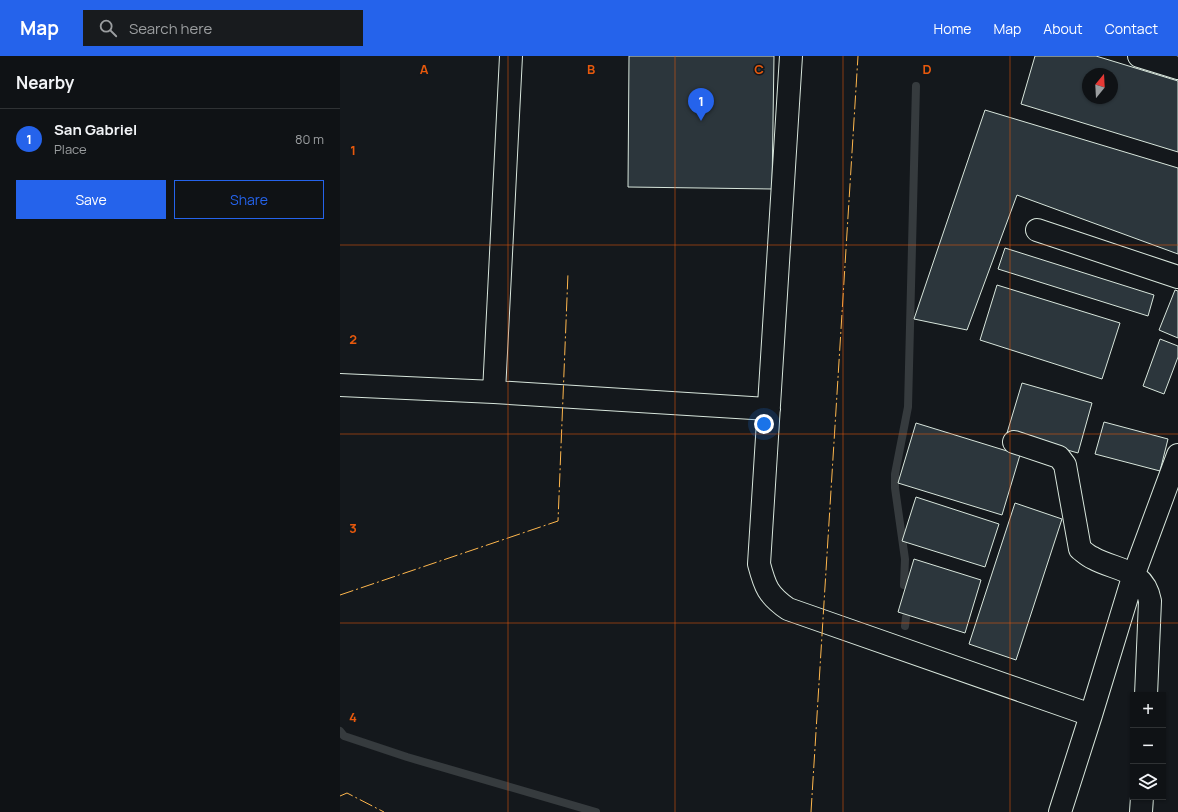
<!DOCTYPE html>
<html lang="en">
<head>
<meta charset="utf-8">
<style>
  body { margin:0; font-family:Manrope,sans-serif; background:#181b1e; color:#f1f3f6 }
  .controls { position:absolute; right:12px; bottom:12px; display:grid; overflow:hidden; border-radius:0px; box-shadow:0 1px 3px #0004 }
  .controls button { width:36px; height:36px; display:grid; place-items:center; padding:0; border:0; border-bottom:1px solid #2f3234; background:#0f1215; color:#f1f3f6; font:20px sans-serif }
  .compass { position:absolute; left:742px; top:12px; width:36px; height:36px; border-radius:50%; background:#0f1215; box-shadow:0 1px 3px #0004; rotate:18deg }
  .you { position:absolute; left:424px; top:368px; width:14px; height:14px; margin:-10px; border:3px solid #fff; border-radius:50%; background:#1a73e8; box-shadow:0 0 0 6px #1a73e833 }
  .badge { display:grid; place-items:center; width:26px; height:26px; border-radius:50%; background:#2563eb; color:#fff; font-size:13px; font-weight:700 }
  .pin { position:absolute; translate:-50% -33px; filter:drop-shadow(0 1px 2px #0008) }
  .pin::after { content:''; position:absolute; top:21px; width:14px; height:12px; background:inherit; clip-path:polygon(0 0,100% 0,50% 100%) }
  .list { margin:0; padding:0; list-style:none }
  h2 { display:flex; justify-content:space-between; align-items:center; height:52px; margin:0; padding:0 16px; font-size:17px }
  h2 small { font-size:13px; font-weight:400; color:#9b9ea0 }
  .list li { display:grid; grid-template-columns:26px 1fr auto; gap:12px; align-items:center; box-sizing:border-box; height:60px; padding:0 16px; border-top:1px solid #2f3234 }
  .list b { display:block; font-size:15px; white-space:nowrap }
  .list p { margin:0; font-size:13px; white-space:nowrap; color:#9b9ea0 }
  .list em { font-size:13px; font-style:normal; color:#9b9ea0 }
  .actions { display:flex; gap:8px; padding:12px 16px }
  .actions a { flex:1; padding:9px 0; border:1px solid #2563eb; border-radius:0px; text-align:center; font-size:14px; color:#2563eb }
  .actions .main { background:#2563eb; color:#fff }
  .icon { flex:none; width:22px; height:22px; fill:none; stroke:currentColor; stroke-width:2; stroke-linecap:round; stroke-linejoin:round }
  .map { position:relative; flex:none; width:838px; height:756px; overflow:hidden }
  header { display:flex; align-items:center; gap:24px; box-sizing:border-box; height:56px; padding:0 20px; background:#2563eb; color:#fff }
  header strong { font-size:19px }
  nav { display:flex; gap:22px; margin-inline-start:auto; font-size:14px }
  .search { width:280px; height:36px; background:#181b1e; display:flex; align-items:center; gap:10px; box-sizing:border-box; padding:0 14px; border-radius:0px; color:#9b9ea0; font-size:15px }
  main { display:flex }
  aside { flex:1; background:#0f1215 }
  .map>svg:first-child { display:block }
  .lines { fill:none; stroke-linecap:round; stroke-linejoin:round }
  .stream { stroke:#363b3e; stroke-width:8 }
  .building { fill:#2c363c; stroke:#d8e6dc; fill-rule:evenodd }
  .minor-casing { stroke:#d8e6dc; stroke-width:24 }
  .minor { stroke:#14181c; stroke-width:22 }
  .power { stroke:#ffb74d; stroke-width:1; stroke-dasharray:14 3 2 3; stroke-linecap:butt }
  .grid { fill:none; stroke:#e8590c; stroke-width:1; stroke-opacity:0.55 }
  .grid-label { font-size:13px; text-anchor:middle; font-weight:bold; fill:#e8590c; stroke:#14181c; stroke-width:3; stroke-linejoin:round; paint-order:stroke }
</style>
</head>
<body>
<header>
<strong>Map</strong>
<div class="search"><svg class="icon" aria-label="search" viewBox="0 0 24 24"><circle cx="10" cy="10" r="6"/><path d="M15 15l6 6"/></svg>Search here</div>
<nav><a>Home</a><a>Map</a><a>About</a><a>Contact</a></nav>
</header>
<main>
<aside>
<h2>Nearby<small></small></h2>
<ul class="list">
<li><span class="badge">1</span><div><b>San Gabriel</b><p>Place</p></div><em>80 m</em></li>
</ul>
<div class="actions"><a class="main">Save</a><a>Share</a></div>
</aside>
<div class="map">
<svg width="838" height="756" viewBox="0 0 838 756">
  <rect width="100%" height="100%" fill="#14181c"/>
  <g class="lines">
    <path class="stream" d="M564,529L565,503L555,432V418L568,351L576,30
      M565,570L566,561
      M0,675L4,680L67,701L256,756"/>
  </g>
  <path class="building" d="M289,0H434L432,133L288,131Z
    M695,0H756L838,25V96L681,48ZM748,18H772V42H748Z
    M645,54L838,112V198L677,139L627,274L574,263Z
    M665,192L814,239L808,260L658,213Z
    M657,229L780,267L762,323L640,284Z
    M835,234L838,235V282L819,274Z
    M820,283L838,290V301L824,338L803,330Z
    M682,327L752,347L738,397L667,377Z
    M764,366L828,383L820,415L755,398Z
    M576,367L680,399L662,459L558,427Z
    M576,441L659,468L645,511L562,485Z
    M675,447L722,463L676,604L629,588Z
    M574,503L641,524L625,577L558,556Z"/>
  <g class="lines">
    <g class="minor-casing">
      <path id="minor" d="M451,0L419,508C425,531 428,539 448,553L751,659
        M799,0L838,12
        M697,174L838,221
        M0,329L154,336L429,353
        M154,336L171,0
        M674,386L719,401L725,409L740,493C744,496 748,500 753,502C776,515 804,512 810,545L806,639
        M720,756L751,659L794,518L838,399
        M801,756L802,741"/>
    </g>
    <use href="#minor" class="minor"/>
    <path class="power" d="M0,539L218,465L228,217
      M0,740L7,737L44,756
      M471,756L518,0"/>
  </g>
  <path class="grid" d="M168,0V756M335,0V756M503,0V756M670,0V756M0,189H838M0,378H838M0,567H838"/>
  <g class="grid-label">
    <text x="84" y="18">A</text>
    <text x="251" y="18">B</text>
    <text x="419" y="18">C</text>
    <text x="587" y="18">D</text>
    <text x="13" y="99">1</text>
    <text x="13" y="288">2</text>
    <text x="13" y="477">3</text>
    <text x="13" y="666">4</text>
  </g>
</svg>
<div class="controls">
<button>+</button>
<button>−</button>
<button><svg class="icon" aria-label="layers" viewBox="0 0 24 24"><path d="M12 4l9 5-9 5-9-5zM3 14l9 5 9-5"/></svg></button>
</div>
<svg class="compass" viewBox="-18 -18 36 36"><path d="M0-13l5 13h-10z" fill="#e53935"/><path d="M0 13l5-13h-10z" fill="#9b9ea0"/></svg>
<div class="you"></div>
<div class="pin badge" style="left:361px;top:65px">1</div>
</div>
</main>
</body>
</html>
